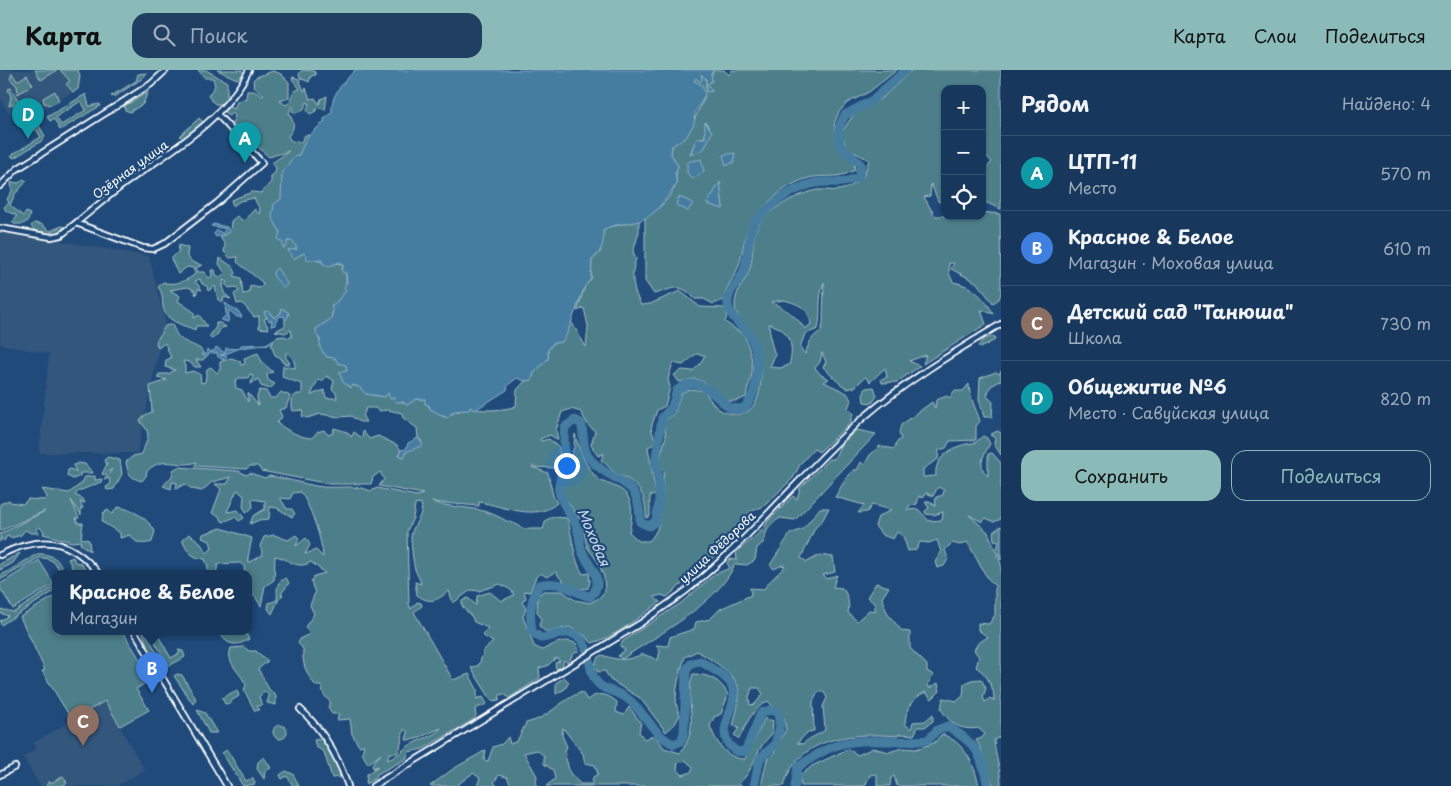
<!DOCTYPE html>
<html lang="ru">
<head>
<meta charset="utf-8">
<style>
  body { margin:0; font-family:"Playpen Sans",sans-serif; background:#203f62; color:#f1f3f6 }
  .controls { position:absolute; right:15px; top:15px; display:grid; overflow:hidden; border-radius:10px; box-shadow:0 1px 4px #0004 }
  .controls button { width:45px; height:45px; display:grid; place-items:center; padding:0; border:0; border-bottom:1px solid #365272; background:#17385c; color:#f1f3f6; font:25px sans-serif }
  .you { position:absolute; left:566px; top:395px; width:18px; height:18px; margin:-12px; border:4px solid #fff; border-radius:50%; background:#1a73e8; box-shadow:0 0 0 8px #1a73e833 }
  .badge { display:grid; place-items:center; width:32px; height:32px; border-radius:50%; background:#8bbbb9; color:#fff; font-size:16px; font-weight:700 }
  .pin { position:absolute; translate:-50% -41px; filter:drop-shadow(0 1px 2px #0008) }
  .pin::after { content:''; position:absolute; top:26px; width:18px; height:15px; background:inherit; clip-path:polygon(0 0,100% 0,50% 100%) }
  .popup { position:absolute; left:52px; top:500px; width:200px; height:65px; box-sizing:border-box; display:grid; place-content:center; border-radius:10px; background:#17385c; filter:drop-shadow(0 1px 4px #0005); font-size:16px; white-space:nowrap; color:#9eacbb }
  .popup b { font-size:19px; color:#f1f3f6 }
  .popup::after { content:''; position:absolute; left:50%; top:100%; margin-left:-10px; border:10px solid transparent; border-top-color:#17385c }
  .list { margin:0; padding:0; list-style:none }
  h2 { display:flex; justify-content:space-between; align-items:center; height:65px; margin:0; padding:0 20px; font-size:21px }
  h2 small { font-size:16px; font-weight:400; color:#9eacbb }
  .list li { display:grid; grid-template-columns:32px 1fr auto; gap:15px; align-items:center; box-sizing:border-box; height:75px; padding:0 20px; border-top:1px solid #365272 }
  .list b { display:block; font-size:19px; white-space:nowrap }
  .list p { margin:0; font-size:16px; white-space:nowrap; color:#9eacbb }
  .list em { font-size:16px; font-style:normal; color:#9eacbb }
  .actions { display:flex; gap:10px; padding:15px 20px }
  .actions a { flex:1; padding:11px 0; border:1px solid #8bbbb9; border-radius:15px; text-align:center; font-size:18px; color:#8bbbb9 }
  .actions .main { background:#8bbbb9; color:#111 }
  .icon { flex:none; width:28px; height:28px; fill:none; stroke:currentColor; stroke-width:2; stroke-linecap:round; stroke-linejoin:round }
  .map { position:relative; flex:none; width:1001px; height:716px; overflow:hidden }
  header { display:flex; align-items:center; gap:30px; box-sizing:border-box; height:70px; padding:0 25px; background:#8bbbb9; color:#111 }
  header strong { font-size:24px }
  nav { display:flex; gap:28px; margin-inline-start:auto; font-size:18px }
  .search { width:350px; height:45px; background:#203f62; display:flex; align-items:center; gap:12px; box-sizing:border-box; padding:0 18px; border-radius:15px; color:#9eacbb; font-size:19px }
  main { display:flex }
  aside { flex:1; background:#17385c }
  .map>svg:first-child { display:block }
  .built { fill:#32567c }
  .green { fill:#4e7f8a; stroke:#a6bfc4; fill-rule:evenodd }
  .water { fill:#457da1; stroke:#8fb1c7 }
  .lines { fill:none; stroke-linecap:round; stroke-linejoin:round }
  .river { stroke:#457da1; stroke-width:9 }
  .minor-casing { stroke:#fff; stroke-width:8 }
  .minor { stroke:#1f4a7a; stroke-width:4.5 }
  .labels { text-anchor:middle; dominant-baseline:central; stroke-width:4.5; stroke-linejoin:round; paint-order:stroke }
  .street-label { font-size:12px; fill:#fff; stroke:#1f4a7a }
  .water-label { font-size:14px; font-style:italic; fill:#d0dee8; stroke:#1f4a7a }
</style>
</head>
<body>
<header>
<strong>Карта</strong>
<div class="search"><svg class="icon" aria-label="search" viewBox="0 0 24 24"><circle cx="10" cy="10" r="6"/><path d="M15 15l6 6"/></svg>Поиск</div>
<nav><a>Карта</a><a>Слои</a><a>Поделиться</a></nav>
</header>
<main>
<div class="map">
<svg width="1001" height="716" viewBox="0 0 1001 716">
  <rect width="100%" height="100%" fill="#1f4a7a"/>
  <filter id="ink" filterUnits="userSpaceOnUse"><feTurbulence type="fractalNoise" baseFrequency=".02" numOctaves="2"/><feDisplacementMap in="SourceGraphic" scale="10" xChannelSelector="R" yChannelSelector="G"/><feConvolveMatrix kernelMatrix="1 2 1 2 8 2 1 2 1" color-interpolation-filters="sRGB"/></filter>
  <g filter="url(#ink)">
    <path class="built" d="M0,0H76L78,19L19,55L14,52L0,28Z
      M0,161L149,186L165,252L137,383H39L49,284L0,274Z
      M105,631L145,700L117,716H40L23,687L36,679L33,673Z"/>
    <path class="green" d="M35,0H56V1L41,10Z
      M60,0H78L80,6L78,19L73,22L66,14L70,11Z
      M198,0H206L227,12V28L221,34H215L208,26L215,16L213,8H205Z
      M217,0H242L244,4L237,9Z
      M302,0L314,1L316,5L311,6L309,12L300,8L299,4Z
      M714,0H724L729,5L732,0H897L869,22L847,33L839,42L834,54L838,75L854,93L855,100C837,109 832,105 814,107C790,110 758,137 749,158C743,170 743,183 739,195C735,208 725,216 724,230L713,234L704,229H695C679,211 674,219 654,224L645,211V147C655,144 676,123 676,112C677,105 675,103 678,96L671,84L672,76L687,66L705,26L694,11L696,8L702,9L700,3L706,9V21H712L707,14ZM706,53L712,62L690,84L697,68H705ZM720,113L723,138H722L708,134Z
      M912,0H1001V139L982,131V97L984,100L992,92L982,82V19H945V135L938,131L931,114L930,126L924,127L935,146H982V142L1000,144L1001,223L999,229L993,233L976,212L951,199L954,193H949V203L953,212C973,215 984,228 994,244L981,240L986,254L923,294L926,285L909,291L920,296L897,312L882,313L881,309L887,307L885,298L870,312L865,307L855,317L848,319C838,313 831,305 823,297L826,292L822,283L820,292L815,298L821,305L829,309L824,312L847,323L851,330L848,338L853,344L850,353L819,382L814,379L801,393L793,408L764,436L750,442L741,460L727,474L720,473L717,484L667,527L661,525L654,527L660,532C639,547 616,567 592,573L584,565L569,557L547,563L539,556L541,548L537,542L538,526L543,521H562L575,530L590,533L599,528L605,521L604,507L598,492L587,477L582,453L563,425L562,415L574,377L575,364C580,381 585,396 598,409C603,413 610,414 616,417C635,424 633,446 629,462L639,471H649C666,454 661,424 664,402L658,395L666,366L664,352L675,342L681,323L689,319L705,321C711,332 716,340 728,343C764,353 764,303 758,280C754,264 737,252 735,237C734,220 746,212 750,198C754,184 751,167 759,154C768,139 800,123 817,120C825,119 835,122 843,119C850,118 857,112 863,108L869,90L846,78L842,62L853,45L882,28ZM824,212L823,254L821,261C811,267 809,273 805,284L800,277L805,264L818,259C822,241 817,231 824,212ZM784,230C799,234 809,238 811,254L805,259C795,245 786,239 771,232ZM769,254C790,259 795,276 789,295L780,298L770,297L775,285L771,272Z
      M273,1L281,4L289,12V28L280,31L286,35L291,31L294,21L300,19L292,9L293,7L299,9L304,21L306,18L310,29L315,28L319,34L321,29L327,26L325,40L317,37L316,41L310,44L307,40L309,34L307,32L303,40L296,43L292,41L294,38L292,36L289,43C294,53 296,57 288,66L291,71L301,72L305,65H309L299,85L293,88L282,102L281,162L287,171H293L298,179L288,180L293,189L304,183L318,191L343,194V198L341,199L346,203V221L334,235L331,249L316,259L323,282L327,287L335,288L346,295L348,302H340L352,317V315L359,317L366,324L385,327L388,323L407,335L416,329H426L430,339L437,341L443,347L470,337C479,342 507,340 516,336L517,320L525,311L532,310L534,303L548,289V280L553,273L562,272L571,251L586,277L588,256L584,238L577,241L585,216L591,209L592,190L600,183L603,162L609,157L639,151V162L633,182L636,189C630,203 633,222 641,235L650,234L680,221L700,237L725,238L727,246L725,252L744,265C749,277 755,294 751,308C749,315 747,319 746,327C717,342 718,313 695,309C690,309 684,311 679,312L674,305L682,300L693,301L700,294L705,285L696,284L683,295L673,293L668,309L670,317L665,336L657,340L651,358L656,373L648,377L656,425L650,426V446L646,448C646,432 643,419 629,410C625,407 619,406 615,403C610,399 607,394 601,390L604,383L598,386L591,375L595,361L588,355L581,342L571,339L562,342L556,360L558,370L550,365L540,369L541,371L549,369L559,377L560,394L556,395V398L532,397L548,403L553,426L557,433C536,452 504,436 479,432V436L432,432C458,440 475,434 503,449C511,454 516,452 523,459H543L546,450L553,447L567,448C573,466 573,489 583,504L589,503L590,512L588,518C575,522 562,513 556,502L547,507L540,503L536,507L530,522L524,521L526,528L522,532L526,538L523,547L534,576L542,580C555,574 564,567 577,574L579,581L573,584L568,593L564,590L562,597L556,599L555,593L560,591L556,588L547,596L539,598L540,608L509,628L504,624L500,625L499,630L492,631L471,598L479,595L484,580L493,572L482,565L488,558L474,552L472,547L462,536V531L468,528L476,535L477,526L490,522L501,531L514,525L511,520L500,514L479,521L471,520L453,533L449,521C437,530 431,535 417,525L415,512L421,514C420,508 416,504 415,499C413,493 411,473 411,467C412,454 425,446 421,433L415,435L413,448L407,461L409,534L411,539L417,532L421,533L422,536L414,542L453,610L469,604L477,619V629L483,627L487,634L475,639L476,646L473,650L423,679L409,682L406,689L377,704L376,708L366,714L367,704L378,696L373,698L372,694L381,684L368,694L362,683L364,675L359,676L352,664L350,649L337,650L339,644H332L328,638L330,632L324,625L321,616H316C306,604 302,594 303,579L298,573L301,568L310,564L305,557L314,544L310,535L315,523L311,512L314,506L325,503L311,492C296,501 289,488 275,486L274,510L265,516L261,536L254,525L248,532V504H245L244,496L240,493L218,494L216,504H207L208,497L205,489C192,488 187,482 182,470L189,464L199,471L207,483L212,478L210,471L202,468L203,464L221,458L252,468L248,487L249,492L263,485L260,476L264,467L274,465L288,470L296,465L299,468L296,476L306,468L310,475L305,484L316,480L323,487C323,473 309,431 300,422L293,423L290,429L280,428L287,439H292L295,444L292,447L277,438L270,437L269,449L259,450L250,454L253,446L265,439V431L252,429L253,437L247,443L243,437L244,426L237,420L227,442L238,440L244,448L239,451L235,447L223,452L219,446L212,443L221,419L215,414H227L231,407L212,412L202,421L192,419L185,414L176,419L177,413L172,412L171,419L163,416L172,406L173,400L178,397L239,401L246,405L250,403L265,408L269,406C285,408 300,413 316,416C335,420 353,413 371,421L377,418L417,426L423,424L379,416L384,409L380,402L373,407L371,414H330L261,401L258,396H250L246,399L195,396L197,392C177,399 165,384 147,401L146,406L142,411C130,408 128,404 126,392L133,386L142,384C147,367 153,366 140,351L145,345L152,342L150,316L167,310L157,308L159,304H168L175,300L165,297L166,290L171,288L165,273L158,278L156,272L165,256L172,254C179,273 184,270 199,278C205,282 201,283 206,287L203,290H196L201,297H195L189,292L183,291L185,296V303L193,301L200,304L201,313L205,312L207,299L211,297L217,303L220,299V292L231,288L240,291L241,295L245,294L244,288L258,283L262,292L273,302L267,304L268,310L275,314L270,319L261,316L258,309L251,314L253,305L250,304L248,308H239L235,311L236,318L242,320L248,332V323L258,335L257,326L260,320L266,321L270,328H276L281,322L290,326L286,338L279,340L282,347L277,353C286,360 301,368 312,368L317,362L324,360L328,365L333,363L334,358L347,362L351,367L354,362L362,368L363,361L369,369L378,366L397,375L401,380L399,385L404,387L406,382L422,371L418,368L417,358L403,348L402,343L388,340L379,341L375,338H366L363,347L366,352H360L351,346L339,347L320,344L307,348L302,346L303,340L292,341V328L297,324H302V314L282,307L283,296L295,298C295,291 292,286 286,282V288L290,293L288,295L282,292L281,288L275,285L271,275L276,267L284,266L289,268L292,266L291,260L285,263L275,261L285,256V250L289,244L282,238L281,243L274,248L271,244L264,242L267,248L264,249L269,259L259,258V246L254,247L242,233L237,234L234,224L239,221L235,217L229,218L225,214L227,212L223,210L224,223L231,229L224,227L223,232L218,230L215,216L208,221L207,216L202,214L200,209L195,211L202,220L198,219L196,225L194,220L188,217L170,220L180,226L178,231L194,242V248L199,245L207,256H196L195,260C183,255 165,251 163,237C162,229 163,223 158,217L163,212C172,216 188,211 195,204L193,198L187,197L178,204L171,189L178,182L179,175L188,178L187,186L192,192L202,195L196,198L198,202H204L209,208L212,206L211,200H215L216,205L220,207L225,203L219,194L220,188L233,197L236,203L234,206L241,208L243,224L249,223L250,216L260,218L263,215L262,212L237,192L238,187L230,188L224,182L225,175L220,167L230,162L231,151L237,146L243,151L255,139L259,144L260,140L254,128L240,131L233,136L231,130L252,122L261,123L271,112V106L275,103L276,98L272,93L289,81L269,87L236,57L232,53L235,46L233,43L228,46L224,41L229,37L234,39L237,32L246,28L247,21H254L262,26L264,25L254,17L253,10L256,7ZM327,306L334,311L332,319L336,323L337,328H326L324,320L311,325L318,310L322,311ZM441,658C432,668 421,668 410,675C402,680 397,687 387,690L389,683H397L400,678L404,659L408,662L406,670L416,669Z
      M12,3L17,11L27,5L33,15L18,24L17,16L10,9Z
      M147,3L143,8L114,27L111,26L136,11L138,4Z
      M11,18L20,34L17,38L14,34L9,36L11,27L8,19Z
      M55,21L59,31L51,35L44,33L43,28Z
      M148,22L143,34L130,42L125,40L124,36Z
      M86,24L89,36L100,34V36L60,60L54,49L50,51L47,47ZM81,31L86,40L61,55L56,47Z
      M32,33L34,46L26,51V43L23,39Z
      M199,48L204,53L183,69L180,66Z
      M38,54L45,66L43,70L14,88L11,86L13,84L41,67L36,59L30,63L27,59Z
      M23,109L27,111L15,124L10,135L23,146L26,142L30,144L28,151L23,154H14L12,152L16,149V145L6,141L4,137L9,133L7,129L12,121L11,112L19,113Z
      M34,153L41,154L50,161L62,156L65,157L58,163L52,162L49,164L34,160L31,156Z
      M216,253H220L226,257L221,258L217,265L212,269L209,267L216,257Z
      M994,266L995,270L980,278L978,276L984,269Z
      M1001,301V310L990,317L987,326L993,332L992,347H984L979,329L980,308L996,302L999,304Z
      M969,314C969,327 976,338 980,351L976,356V370L950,371L946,378L939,380L938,389L923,399V407L936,406C933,386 958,373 975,373L983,366L987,368L990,374C983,386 977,396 988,406V384L992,383L1001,393V449L994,452L986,448L982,452L969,445L988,462L1001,494V666L994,670C995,686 1001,700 1001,716H994C985,702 986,684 976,670L982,668L985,664L978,658C961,661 950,654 941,639L943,628L957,631L963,626L964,614L971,610L981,609L986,618L983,627L985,632L990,628L994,631C995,619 987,604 976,597L979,587L974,580L978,573L988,567L978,560V553L989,554L995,545V516C982,504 977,487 967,472L960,475L952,473L945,480L948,489L944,496L937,498L935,492L941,482L937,470L929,473L920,472L916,480L908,481L903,466L897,462L893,469L882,465L875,456L878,447L891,440L872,435L867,442L858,443L864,435L835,427C841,417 845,409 853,400H857L861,392L864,395L870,385L880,376L894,379L897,372L901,369L899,363L901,355L932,332L935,338L936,330L947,326L950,328L954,321H963ZM938,417L944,420L943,425L936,427L935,436L930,431L925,432L929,438L925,441L926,444L934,445L943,442L942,450L929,451L918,439L907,440L909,436L917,434L919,426L923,428L926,423L933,426Z
      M874,317L877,326L872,333L864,332L863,325L866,318Z
      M857,360L876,364L795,450L780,448C771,454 765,460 764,472L757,478L755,490L747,495L735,494C719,533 657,565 622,589L618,586L625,580L620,576L623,571L681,533L715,504L730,498L727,493L730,489L737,490L736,482L764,459L767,452L793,426L797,429L800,418L829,389H834L841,374Z
      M997,361L1001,363V385L994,374L995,368L990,365Z
      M108,387L120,390L122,404L114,419L107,420L106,417L110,415L109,408L104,410L112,399L104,405L102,404L107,394L104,390Z
      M79,393L85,394L93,403H80V406L73,409L67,406L68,400L71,399L76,402L73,395Z
      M95,406V410L102,409L101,412L79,421L75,425L83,429L85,433L80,432L83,438H81V445L71,430L79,448H76L78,453H83L81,468L89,470L90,481L80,474L81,471L72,472L43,464L44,461L39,457L36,459L39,463H31L25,460L21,465L11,468L7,466L4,471L1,468L0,472V464L45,441L0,461V434L9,430L10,432L23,434L28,429L44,430L47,427L42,419L69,423L82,413L85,407Z
      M118,437C133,439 148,449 155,461L152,472C142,475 136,474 130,465L120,468V463L102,452L103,443L108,440L112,444Z
      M820,438H829L822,451L815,458L801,488L807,492L820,485L833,487L835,502L823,505L826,509L837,505L833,517L842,518C848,524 850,535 848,543L857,551L869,540L875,541V534L867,527L876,513L889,517L882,528L887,543L902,561L910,562V578L927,595V601L934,605L928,613L929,618L938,613L940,621L932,629L925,622C911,630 906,638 905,654L911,659L913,652L925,651L933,644V651L925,657H918L914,665L900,664L896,666C854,662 796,667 784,716H761L767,689L773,685L786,659L784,649L768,631C752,639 747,653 739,669L734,665L739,658L733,656C735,646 739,635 739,625C741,605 711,590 697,581L685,587C680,603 671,629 680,645L675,654L666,662L640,628L610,610L605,601L598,602L594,596L598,587L602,585C619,591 626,591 643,584L658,590L660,581L656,575L668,576L670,567L694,559L696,552L710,549L720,539L751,525L750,518L764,519C770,509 778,505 785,496L782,495L774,499L770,495L790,464L803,459ZM752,618H759L763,624L755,634L750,635L749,627ZM824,622L827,628L823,636L825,660C817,666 810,667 803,674L797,673L808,662L814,661L813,632L818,622Z
      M1001,456V490L997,480L999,471L994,470L993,462Z
      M20,483L13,493L0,500V494Z
      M37,484C50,483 62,489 63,504H60C58,492 49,487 38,488L0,510V506Z
      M73,487L75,492L81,493L86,501L84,504H75L68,489Z
      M39,490L54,514L13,539L0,518V514Z
      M286,508L289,513L281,524L283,525L279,529L272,544L268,539L269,533L277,530C278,519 274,513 286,508Z
      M56,515V520L1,555L0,551L8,546L0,543V539L14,542Z
      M56,525V562H123L152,609L136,619L149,640L120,656L105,631L72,650L42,601L45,600L20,547Z
      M143,562H145L167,600C155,596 145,573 143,562Z
      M149,562H156L171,588L180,583L178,580L183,581L185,587L169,596Z
      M220,562H245L249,569C238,577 225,576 220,562Z
      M244,577L249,581H256L268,591L258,599L269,619L276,626V635L267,633L269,626L264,621L259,627L262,635L257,636L259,640L255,641L244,620L246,615C240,601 225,593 231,578Z
      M177,604L182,605L196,629L193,634L174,606Z
      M693,604C709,604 722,611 728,625L721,644L714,647L710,656C716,672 726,689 745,689L765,648L773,651L772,664C753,681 755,701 739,713L741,716H546L555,709L553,700L544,694V686L537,680L524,683L537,706L536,715L539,716H511L507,707L499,705L494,712L497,716H477L480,708L473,703L456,716H430L453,699L486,680L484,690L488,691L493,677L502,674L508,667L510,674L517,671L526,653C548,649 561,629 582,622L587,630C598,622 606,623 617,632L616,642L624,645L629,637L641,653L639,662L644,669L655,665L664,678L680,683C702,656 683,632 693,604ZM563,658L583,684L585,693L595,695L598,704L593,707L592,714H580L570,703L564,681L567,677L562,665ZM685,690L693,697L691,702L683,705L677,699L678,693Z
      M564,607L569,612L565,619L556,624V613Z
      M237,620L239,626L231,631L232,633L225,634L222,628Z
      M197,640L205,643L217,663H209Z
      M273 662a7 7 0 1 1 14 0a7 7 0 1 1-14 0Z
      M942,664C965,673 974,693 979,716H897L894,706L891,708L890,716H877V704L870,705L865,716H801L800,706L812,696L848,679L858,685L873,678L889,682L902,678L916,679L934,673Z
      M321,669C329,678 341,694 340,707L332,708L324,682L316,677L314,670Z
      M227,680L246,711L253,708L255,714L243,716L222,683Z
      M264,687L271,698L265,701L264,709L257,699L258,692Z
      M286,701L293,704L299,716H293L287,706L282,709L280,705Z
      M63,706L67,713L62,716H46L49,711L51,713Z"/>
    <path class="water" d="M355,0H714L711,3L712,11L707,14L712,21L706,22V9L701,4L702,9L700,12L696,8L694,11L702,15L705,25L695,43L694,54L687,66L672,76L671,84L678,96L675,104L677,114C664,129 660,143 639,151C628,155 615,153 605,159L603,162C605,174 601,181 592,190L591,209L585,216L566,266L562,272L553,273L548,280V289L534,303L532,310L525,311L517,308L508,315L507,320L475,340L470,337L469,340L454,341L447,348L430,339L429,335L425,334V329H416L407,335L403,332H396L395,327L390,329L388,323L385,327L366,324L359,317L353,315L351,318L343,312L339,302L347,301L346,295L338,293L335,288L327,287L320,278V269L316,264V259L331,249L333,241L331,236L334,235L346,221L344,217L347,212L346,203H343L341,199L343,198V194L340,192L329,196L323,194L322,190H308L304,183L293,189L288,180L297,179L293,171H287V176L283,178V173L278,169L280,162L272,147L274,134L281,129L282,102L293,88L299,85L306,69L320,55L324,53V49L332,42C330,25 344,12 355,0Z
      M705,52L712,62L704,79L690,85L697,68H705Z
      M735,83L734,92L726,96L723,85Z
      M701,89L704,101L693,109L687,103V92Z
      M720,112L723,138V139L707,134Z
      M679,127L693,133L688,141L676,135Z
      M213,154L227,157L230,162L216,167L214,164L217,160L222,163L226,159L211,156Z
      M277,198L287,214L284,218L274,207L273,202Z
      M225,233L239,242L242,247H237L229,240L228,252L221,250L226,245Z
      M282,238L289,243L288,247L285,250L284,246L278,247L275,255L271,256L272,250L269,251L264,242L268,241L274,248L281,243Z
      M274,269L273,273C263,276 251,276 242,278C234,279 230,284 220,285L227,286L223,290L217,286L218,283H210L206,287L202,284H206L207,279L210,282L215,280L216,277L225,283L226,278L238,279L241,275L266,274Z
      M418,368L423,375L406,382L404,387L399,385L401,380L406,379L408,373Z"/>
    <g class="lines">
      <path class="river" d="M754,716L760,688L775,675L780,656L778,643L770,640L761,643L745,682L736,681C734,679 729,676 728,673C716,654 747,628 727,609C719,602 709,597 700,591L692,593L686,600L684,663L681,671L674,674C653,666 645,642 628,629C617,620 603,622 595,610C586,595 592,565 568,563C560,562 549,568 541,568L532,562C529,543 530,532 539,515C559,509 571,521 590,527C607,510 589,498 582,481C579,474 580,465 577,458C573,445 561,435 559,421C558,411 564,400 564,391C565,379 563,369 565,357L575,350L581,353C585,366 581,379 591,390C616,417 640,405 640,452L649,456L656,451L659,433V409L655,394L662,348L672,337L677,320L687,314H697L708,319L730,338L743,339C759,324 761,287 751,268C745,257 729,248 728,234C726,221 741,211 744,200C749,186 747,165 755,152C759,147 766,140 771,136C782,126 800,116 815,113C833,110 840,116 859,107L861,95L840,75L839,57L845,45L871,31L906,0
        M795,716L798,697C809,690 822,680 835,676C861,666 899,674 928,670L937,660L948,656C978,677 980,680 988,716"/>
      <g class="minor-casing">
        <path id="minor" d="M0,116L17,99L151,14L166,0
          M76,153L143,178L153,179L164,174L217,133L262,93L217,44
          M0,158L51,167L61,165C83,148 104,129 127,112C171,80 224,51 249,0
          M0,485C40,465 70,467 99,504
          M135,562L227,716
          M300,639C323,660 338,686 348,716
          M0,705L15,697
          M373,716L641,553C658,540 677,529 693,515C754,465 804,401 863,348C906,311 953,283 1001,254"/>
      </g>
      <use href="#minor" class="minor"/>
    </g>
  </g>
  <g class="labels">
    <g class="street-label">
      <text transform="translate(130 99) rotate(-36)">Озёрная улица</text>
      <text transform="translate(717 477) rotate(-43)">улица Фёдорова</text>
    </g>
    <g class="water-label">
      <text transform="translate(594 467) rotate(67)">Моховая</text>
    </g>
  </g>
</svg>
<div class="controls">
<button>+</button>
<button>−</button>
<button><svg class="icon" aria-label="locate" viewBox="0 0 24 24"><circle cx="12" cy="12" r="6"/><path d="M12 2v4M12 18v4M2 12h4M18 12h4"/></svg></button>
</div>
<div class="you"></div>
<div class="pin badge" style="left:245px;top:93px;background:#0f9aa8">A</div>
<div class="pin badge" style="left:152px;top:623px;background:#3f7fe0">B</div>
<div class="popup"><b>Красное &amp; Белое</b>Магазин</div>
<div class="pin badge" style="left:83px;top:676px;background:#8d6e63">C</div>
<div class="pin badge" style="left:28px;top:69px;background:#0f9aa8">D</div>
</div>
<aside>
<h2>Рядом<small>Найдено: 4</small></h2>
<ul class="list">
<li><span class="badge" style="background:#0f9aa8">A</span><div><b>ЦТП-11</b><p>Место</p></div><em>570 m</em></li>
<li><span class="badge" style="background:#3f7fe0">B</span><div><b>Красное &amp; Белое</b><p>Магазин · Моховая улица</p></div><em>610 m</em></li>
<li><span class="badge" style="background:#8d6e63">C</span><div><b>Детский сад &quot;Танюша&quot;</b><p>Школа</p></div><em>730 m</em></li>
<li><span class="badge" style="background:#0f9aa8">D</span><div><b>Общежитие №6</b><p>Место · Савуйская улица</p></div><em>820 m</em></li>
</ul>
<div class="actions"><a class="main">Сохранить</a><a>Поделиться</a></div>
</aside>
</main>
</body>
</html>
